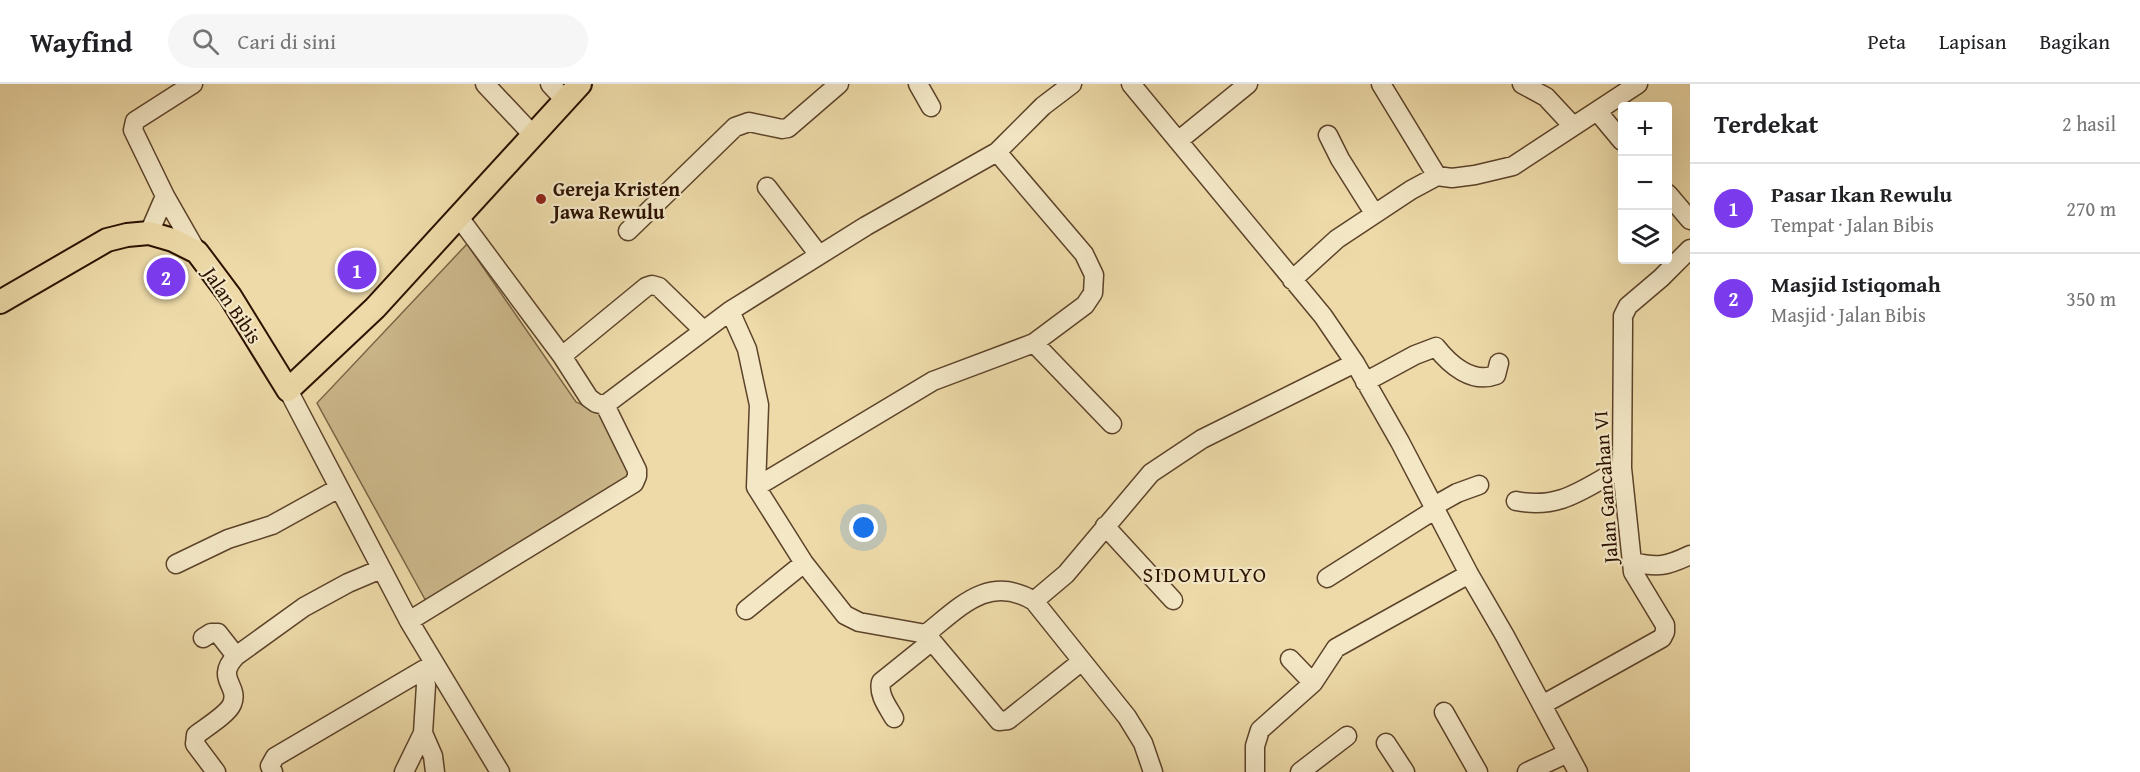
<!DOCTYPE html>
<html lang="id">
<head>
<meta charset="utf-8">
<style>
  body { margin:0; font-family:"Gentium Book Plus",serif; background:#f6f6f6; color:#202124 }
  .controls { position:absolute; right:18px; top:18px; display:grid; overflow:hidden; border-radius:6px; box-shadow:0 6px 24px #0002 }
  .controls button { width:54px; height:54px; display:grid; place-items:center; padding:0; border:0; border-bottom:2px solid #e0e0e0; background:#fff; color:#202124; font:30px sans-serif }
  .you { position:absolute; left:864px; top:444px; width:21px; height:21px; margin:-15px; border:4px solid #fff; border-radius:50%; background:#1a73e8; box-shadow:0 0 0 9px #1a73e833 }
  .badge { display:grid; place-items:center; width:39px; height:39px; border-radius:50%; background:#7c3aed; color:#fff; font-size:20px; font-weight:700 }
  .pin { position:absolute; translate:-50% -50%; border:3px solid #fff; box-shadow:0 2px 6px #0006 }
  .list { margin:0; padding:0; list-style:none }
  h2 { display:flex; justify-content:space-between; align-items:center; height:78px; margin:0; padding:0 24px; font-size:26px }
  h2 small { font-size:20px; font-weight:400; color:#757577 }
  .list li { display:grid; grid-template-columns:39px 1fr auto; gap:18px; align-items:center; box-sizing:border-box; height:90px; padding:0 24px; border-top:2px solid #e0e0e0 }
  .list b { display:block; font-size:22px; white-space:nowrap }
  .list p { margin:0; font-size:20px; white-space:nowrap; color:#757577 }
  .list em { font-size:20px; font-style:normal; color:#757577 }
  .icon { flex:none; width:33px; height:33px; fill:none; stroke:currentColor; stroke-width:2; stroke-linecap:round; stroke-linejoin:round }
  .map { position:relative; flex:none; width:1690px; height:688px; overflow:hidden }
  header { display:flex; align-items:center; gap:36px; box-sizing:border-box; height:84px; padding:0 30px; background:#fff; border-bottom:2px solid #e0e0e0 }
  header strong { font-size:28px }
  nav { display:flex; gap:33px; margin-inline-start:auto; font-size:21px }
  .search { width:420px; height:54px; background:#f6f6f6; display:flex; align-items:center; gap:15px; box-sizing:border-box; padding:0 21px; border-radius:33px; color:#757577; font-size:22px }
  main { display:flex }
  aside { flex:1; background:#fff }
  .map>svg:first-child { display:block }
  .pitch { fill:#ccb88b; stroke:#7c6446; stroke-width:1.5 }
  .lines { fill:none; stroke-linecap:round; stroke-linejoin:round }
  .minor-casing { stroke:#5c432a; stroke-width:21 }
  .major-casing { stroke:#2c1100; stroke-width:26 }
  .minor { stroke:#f3e7c6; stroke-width:18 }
  .major { stroke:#eddaa8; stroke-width:22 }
  .poi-dot { fill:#8f2418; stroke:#f3e7c6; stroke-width:2 }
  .labels { text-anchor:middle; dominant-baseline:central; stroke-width:4.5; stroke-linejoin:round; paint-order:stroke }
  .poi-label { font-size:20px; font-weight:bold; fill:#2c1100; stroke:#f3e7c6; text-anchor:start }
  .street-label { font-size:20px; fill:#2c1100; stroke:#f3e7c6 }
  .quarter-label { font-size:22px; letter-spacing:1.5px; fill:#2c1100; stroke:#f3e7c6 }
</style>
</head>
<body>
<header>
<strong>Wayfind</strong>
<div class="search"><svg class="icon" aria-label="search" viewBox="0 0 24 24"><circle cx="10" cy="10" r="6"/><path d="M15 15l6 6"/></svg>Cari di sini</div>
<nav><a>Peta</a><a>Lapisan</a><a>Bagikan</a></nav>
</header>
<main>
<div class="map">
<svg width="1690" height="688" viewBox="0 0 1690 688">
  <rect width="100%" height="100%" fill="#eddaa8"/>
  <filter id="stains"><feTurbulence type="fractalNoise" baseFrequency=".00333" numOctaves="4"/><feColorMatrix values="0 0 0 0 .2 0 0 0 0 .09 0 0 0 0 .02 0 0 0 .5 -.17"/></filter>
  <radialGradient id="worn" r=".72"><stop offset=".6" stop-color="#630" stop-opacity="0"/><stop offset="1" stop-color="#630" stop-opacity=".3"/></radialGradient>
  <path class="pitch" d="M467,160L576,318L607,332L639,388L427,519L317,319Z"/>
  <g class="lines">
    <g class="minor-casing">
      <path id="minor" d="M485,0L533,51
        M550,0L565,16
        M918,0L931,23
        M1131,0L1323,232L1355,279L1400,358L1469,490L1505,552L1578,688
        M1381,0L1437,92
        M1522,0L1546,13L1573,42
        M1597,27L1622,57
        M1328,51L1340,75L1374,129
        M1178,57L1248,0
        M767,103L819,171
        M1668,110L1690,136
        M165,112L197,168
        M458,132L562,272L589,314L596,319L605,321
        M628,147L735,43L749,38L782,45L788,44L839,0
        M149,149L165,112L133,46L135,37L193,0
        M1292,196L1337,155L1411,106L1437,92L1452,94L1475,91L1513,82L1638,0
        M730,227L747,265L759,321L756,403L804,479L845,531L859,538L926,550C961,522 989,490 1034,517L1066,490L1151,389L1202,355L1355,279
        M1034,259L1112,340
        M562,272L646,203L652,201L659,203L703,246
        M1365,298L1415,271L1436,263C1450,281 1472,300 1496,291L1499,279
        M288,306L409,537L500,688
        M605,321L730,227L866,142L997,68L1043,22L1072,0
        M756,403L933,297L1034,259L1085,221L1093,209L1094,191L1084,170L997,68
        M1516,417C1561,426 1584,404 1622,384
        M1434,422L1457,409L1479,401
        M1105,442L1173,516
        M1633,478C1658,484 1667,482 1690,471
        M176,480L228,455L272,441L339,404
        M1327,494L1436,425
        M1034,517L1127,633L1143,659L1153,688
        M746,526L804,479
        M409,537L634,399L637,392V386L605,321
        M926,550L999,637L1008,636L1082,577
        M203,554L211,549H218L236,572
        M1290,575L1313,599
        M1542,621L1662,554L1665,548V541L1633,488L1622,384L1623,242V232L1628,222L1661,194L1690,165
        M1444,628L1478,688
        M894,634C888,623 878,611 881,598L932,557
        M423,649L433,672L435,688
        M1386,659L1405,688
        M216,688L195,660L196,651C205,644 228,630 232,620C240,601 214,595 236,572L304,523L348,499L381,485
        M273,688L270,682L275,673L423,586
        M404,688L423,649L426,601L423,586L434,581
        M1255,688V662L1260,646L1313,599L1336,564L1469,490
        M1300,688L1347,652
        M1527,688L1568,669"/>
    </g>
    <g class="major-casing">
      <path id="major" d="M0,218L107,156L127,151L149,149L173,156L197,168L230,212L288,306L375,224L580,0"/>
    </g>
    <use href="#minor" class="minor"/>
    <use href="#major" class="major"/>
  </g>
  <circle class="poi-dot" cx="541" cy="115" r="6"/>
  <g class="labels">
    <g class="poi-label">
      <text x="553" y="104">Gereja Kristen<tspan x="553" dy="23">Jawa Rewulu</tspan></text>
    </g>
    <g class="street-label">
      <text transform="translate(233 221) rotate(56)">Jalan Bibis</text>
      <text transform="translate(1605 403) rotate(-94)">Jalan Gancahan VI</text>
    </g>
    <g class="quarter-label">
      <text x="1205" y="490">SIDOMULYO</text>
    </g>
  </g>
  <rect width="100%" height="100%" filter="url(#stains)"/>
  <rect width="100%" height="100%" fill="url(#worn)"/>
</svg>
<div class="controls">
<button>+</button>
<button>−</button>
<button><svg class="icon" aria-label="layers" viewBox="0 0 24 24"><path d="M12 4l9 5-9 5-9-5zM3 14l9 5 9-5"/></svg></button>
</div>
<div class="you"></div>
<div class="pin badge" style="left:357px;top:186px">1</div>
<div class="pin badge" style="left:166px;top:193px">2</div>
</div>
<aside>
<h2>Terdekat<small>2 hasil</small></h2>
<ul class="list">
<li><span class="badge">1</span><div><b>Pasar Ikan Rewulu</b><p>Tempat · Jalan Bibis</p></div><em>270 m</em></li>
<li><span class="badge">2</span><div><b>Masjid Istiqomah</b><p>Masjid · Jalan Bibis</p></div><em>350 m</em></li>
</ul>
</aside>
</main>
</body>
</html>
